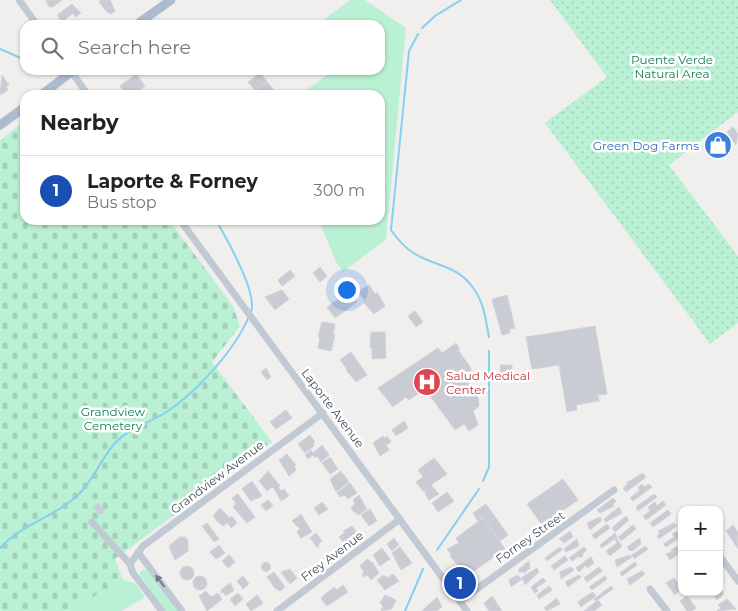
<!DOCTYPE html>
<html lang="en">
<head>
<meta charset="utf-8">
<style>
  body { margin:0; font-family:Montserrat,sans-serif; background:#f2f2f2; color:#222 }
  .controls { position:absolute; right:15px; bottom:15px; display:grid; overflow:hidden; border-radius:10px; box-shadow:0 1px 4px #0004 }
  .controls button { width:45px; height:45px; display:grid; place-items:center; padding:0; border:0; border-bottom:1px solid #e0e0e0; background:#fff; color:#222; font:25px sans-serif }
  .you { position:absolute; left:346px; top:289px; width:18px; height:18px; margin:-12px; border:4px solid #fff; border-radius:50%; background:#1a73e8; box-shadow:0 0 0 8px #1a73e833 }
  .badge { display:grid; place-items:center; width:32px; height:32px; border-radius:50%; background:#d93025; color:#fff; font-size:16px; font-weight:700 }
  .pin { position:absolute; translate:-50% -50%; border:2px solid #fff; box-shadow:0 1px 5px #0006 }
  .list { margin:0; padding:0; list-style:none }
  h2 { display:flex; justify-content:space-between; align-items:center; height:65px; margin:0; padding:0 20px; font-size:21px }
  h2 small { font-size:16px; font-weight:400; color:#767676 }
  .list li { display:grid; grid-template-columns:32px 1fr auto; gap:15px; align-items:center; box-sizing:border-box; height:70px; padding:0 20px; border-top:1px solid #e0e0e0 }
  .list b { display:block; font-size:19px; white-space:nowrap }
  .list p { margin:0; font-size:16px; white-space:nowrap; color:#767676 }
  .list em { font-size:16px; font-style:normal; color:#767676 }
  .icon { flex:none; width:28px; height:28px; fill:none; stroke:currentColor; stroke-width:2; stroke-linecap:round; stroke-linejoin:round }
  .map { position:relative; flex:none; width:738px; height:611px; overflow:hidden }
  .search { position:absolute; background:#fff; box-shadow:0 1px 4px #0004; left:20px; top:20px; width:365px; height:55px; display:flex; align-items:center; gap:12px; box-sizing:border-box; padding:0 18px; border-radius:15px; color:#767676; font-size:19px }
  .panel { position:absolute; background:#fff; box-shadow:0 1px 4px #0004; left:20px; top:90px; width:365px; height:135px; border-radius:15px }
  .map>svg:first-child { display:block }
  .green { fill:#baf1d4 }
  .cemetery { fill:url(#cemetery-stones) }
  .park { fill:url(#park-dots) }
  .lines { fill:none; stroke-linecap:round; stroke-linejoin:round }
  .stream { stroke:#85d0ef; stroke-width:2 }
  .building { fill:#caccd4; stroke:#d2d3da }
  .minor { stroke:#c1c9d4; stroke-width:7 }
  .major { stroke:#acbbce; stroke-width:9 }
  .oneway { fill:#707a86 }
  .labels { text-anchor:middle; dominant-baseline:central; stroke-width:5; stroke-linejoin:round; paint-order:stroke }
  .park-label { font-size:12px; fill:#138153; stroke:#fff }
  .shop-label { font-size:12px; fill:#366cbe; stroke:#fff; text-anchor:end }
  .health-label { font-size:12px; fill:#be3a42; stroke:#fff; text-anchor:start }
  .street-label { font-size:12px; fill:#454f5c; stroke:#fff }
</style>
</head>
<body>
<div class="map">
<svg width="738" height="611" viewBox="0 0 738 611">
  <defs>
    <pattern id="cemetery-stones" width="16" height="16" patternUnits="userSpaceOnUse" patternTransform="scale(1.25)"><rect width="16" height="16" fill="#baf1d4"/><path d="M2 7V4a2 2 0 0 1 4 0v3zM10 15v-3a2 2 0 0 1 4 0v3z" fill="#a1d0b8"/></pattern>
    <pattern id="park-dots" width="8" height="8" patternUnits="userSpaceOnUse" patternTransform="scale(1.25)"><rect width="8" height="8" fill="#baf1d4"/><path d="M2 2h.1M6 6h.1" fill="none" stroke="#a1d0b8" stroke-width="1.8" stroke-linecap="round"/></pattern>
  </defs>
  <rect width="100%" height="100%" fill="#f1eeee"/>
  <path class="green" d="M350,0H365L406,28L386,239L343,272L335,260L319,220H380V95H300L334,70H380V25H325L322,21Z
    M145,569L147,570L178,611H166L140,576V572Z
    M123,580L135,583L145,597L121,611H68Z"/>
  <path class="cemetery" d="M25,121V220H169L233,306L240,326L212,362L272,442L115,559L123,580L68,611H0V140Z"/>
  <path class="park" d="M550,0H738V112L669,165L738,256V323L710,344L545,123L607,77Z"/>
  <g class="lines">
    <path class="stream" d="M422,28L435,16L461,0
      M418,34L409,51L391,230C396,237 404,247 412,252C434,267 457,264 474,289C484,303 486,321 489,337
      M0,49L25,60
      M65,91L68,95
      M216,220C226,238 258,293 251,312
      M483,481L489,467V351
      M0,548C22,524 55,517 78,495C94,480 101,458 116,442C128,429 149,423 165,413C195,394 236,349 249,316
      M437,550L479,489
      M405,611L423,569"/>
  </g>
  <path class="building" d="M46,0H62L53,7H49Z
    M101,0H110L115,11L111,14L107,12L99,2Z
    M72,4L81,13L75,17L73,13L62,22L57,15Z
    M260,73L267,81L255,90L248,82Z
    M136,74L145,86L132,95H127L120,86Z
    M2,75L9,85L6,87L8,90L0,95Z
    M267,82L274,90L267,95H258L255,91Z
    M733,127L738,134L736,145L727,132Z
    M320,267L327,276L320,282L313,273Z
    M290,270L295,276L282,286L278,280Z
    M369,285L375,294L377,292L385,306L374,314L363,302L365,301L358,292Z
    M282,290L289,299L275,310L265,297Z
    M349,292L357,302L335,318L327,307Z
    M507,295L515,328L510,329V333L502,335L492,299Z
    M415,311L423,322L416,327L408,316Z
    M322,322L335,324L333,335H335L331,351L318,348L320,337H318Z
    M595,326L607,394L598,395L599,401L576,405L577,410L567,412L559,365L532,369L526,337Z
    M371,332H385L386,358L372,359V348H370Z
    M456,343L460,349L458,350L471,368V374L468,376L469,394L478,396L479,406L473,411L478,425L469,431L464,424L455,430L425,389L409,400L406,397L393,407L378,388L438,348L442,353Z
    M351,352L367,375L356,382L346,370L347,369L340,360Z
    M500,365H512V380H501Z
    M266,368L271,377L267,380L261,372Z
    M286,410L292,418L276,429L270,422Z
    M404,421L408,428L396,436L392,430Z
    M310,435L315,442L313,444L314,446L305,453L298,444Z
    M383,436L385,438L387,436L391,442L386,445L389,450L380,456L373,443Z
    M322,445L329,455L321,462L317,456L315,458L313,455L308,459L305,455L311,450L313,453Z
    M287,454L296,465L294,467L296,470L289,476L279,460Z
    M330,457L338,469L330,474L322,463Z
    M434,458L447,474L431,485L439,494L429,500L425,494L428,491L424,492L416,482L423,477L418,470Z
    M268,471L280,486L278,487L281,491L284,489L289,496L281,501L275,490L272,487L267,491L259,481Z
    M341,471L349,482L336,492L330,479Z
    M643,473L646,477L626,492L623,488L628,484L626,483Z
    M563,479L578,500L542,525L527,504Z
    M252,481L262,496L251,501L242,489Z
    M350,483L357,493L348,499L345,495L340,497L337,493Z
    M642,484L644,487L649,484L652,487L633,501L630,498L640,490L638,488Z
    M447,492L454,501L438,512L432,503Z
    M238,494L255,517L247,523L233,507L236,503L232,498Z
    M654,494L657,497L638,511L636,507Z
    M359,495L367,509L358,515L351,509L355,503L353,500Z
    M613,498L616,501L613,504L614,506L600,513L597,510Z
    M268,500L273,506L266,511L261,505Z
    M663,501L666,505L646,520L643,516L650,511L648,507L655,502L657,506Z
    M322,502L328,509L319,515L314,508Z
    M98,503L105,511L100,515L93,507Z
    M486,504L508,535L500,541L483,517L478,521L473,513Z
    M619,507L622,513L606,522L604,519Z
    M220,508L230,518L232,516L237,523L231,528L228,523L223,526L217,521L213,516Z
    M370,509L377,521L369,526L361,515Z
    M668,510L671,514L653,527L650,523Z
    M301,514L312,532L301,538L297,532L300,529L292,521Z
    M626,516L629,520L615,532L612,528Z
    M600,517L602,520L590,530L587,523Z
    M483,518L505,549L467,576L450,556L452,555L447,549L459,543L456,538Z
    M207,523L219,539L214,542L202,526Z
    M674,523L677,526L659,539L657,536L660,533L658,531Z
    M607,524L610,528L595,539L592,535Z
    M633,525L636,529L621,541L618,537Z
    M733,525L738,532V549L726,531Z
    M352,526L358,534L345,544L339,537L345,532L343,531Z
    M570,531L573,537L564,543L559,539Z
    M676,531L678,533L680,531L682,536L666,547L663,544L674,537L672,534Z
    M316,533L322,541L319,543L318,548L310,538Z
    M615,533L617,537L602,548L600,545Z
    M180,537H185L188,541V551L175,560L169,546Z
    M394,538L399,545L392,551L387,544Z
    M616,538L622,546L610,556L606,551L617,543L615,540Z
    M640,538L641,544L632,551L629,550L627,547Z
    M577,539L579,546L566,552L564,549Z
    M219,545L225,553L216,559L210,552Z
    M682,545V551L670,560L666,554L672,552L671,550L677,546L678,548Z
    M645,546L648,549L634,559L632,555Z
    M400,547L412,563L401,570L392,553Z
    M560,547L562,550L547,561L545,558Z
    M584,547L587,550L582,554L583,556L580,558L579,556L572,561L569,558Z
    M382,548L390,559L380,566L373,555Z
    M229,555L235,562L228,568L222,561Z
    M630,555L632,557L617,567L615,560Z
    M565,556L568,560L554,570L551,566Z
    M591,557L594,563L587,568L586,565L579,572L576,568Z
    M367,559L373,563L379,573L371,580L367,575L364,577L362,574L364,572L360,566Z
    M529,561L530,568L524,573L522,571L520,573L518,570Z
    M635,562L637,565L622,576L620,573Z
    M261.5 567a4.5 4.5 0 1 1 9 0a4.5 4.5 0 1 1-9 0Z
    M180 573a7 7 0 1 1 14 0a7 7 0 1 1-14 0Z
    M571,567L574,570L561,579L560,572Z
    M599,567L602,571L587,582L584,578Z
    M537,568L539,572L525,585L522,577Z
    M290,569L297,578L290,584L281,572Z
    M642,571L645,574L630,585L627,579Z
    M274,572L285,587L280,591L275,588L267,577Z
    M393,574L399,581L385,590L377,580L384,575L387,578Z
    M517,575L522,579L511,587L509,580Z
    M579,575L581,577L568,587L565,582Z
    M193 583a7 7 0 1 1 14 0a7 7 0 1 1-14 0Z
    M243,576L249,584L243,589L237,581Z
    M605,576L607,579L592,590L589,587Z
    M543,578L546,581L536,588L538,591L535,593L531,587Z
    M674,578L682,588L675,595L666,583Z
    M230,583L234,590L226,596L223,592L221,593V590Z
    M343,585L348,592L327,606L321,599L324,595L334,587L337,590Z
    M549,586L552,590L539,599L537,595Z
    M611,586L613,589L596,601L594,599Z
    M719,586L724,594L717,600L712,592H719Z
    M206,591L211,597L218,593L222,599L207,611L199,596Z
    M593,592L596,596L581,607L578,603L580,600Z
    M238,593L243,599L235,606L230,599Z
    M257,595L263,603L251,611L246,604Z
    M385,595L396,600L392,609L381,611L383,606L380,603Z
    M492,596L502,611H489L484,603Z
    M687,596L696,608L692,611H687L680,601Z
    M437,597L442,607L437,611H422Z
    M557,598L560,604L547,611L544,608Z
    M727,599L736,609L717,611L721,608L718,605Z
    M598,600L602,605L594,611H584Z"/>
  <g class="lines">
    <path class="minor" d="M19,0L37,25
      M70,70L88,95
      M180,220L467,611
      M92,522L130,564L133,573L162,611
      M138,552L182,611
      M719,555L738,581
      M130,564L143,546L323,413
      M650,589L667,611
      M460,601L614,490
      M277,611L400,519"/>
    <path class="major" d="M136,25L171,0
      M41,95L74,70
      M0,125L25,107"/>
  </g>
  <defs><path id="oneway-solid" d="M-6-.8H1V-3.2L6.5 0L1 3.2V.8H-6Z" transform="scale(1.25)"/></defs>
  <use class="oneway" href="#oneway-solid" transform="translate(160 581) rotate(-127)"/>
  <defs>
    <g id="shop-disc" transform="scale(1.4375)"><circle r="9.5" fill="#3f7fe0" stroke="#fff"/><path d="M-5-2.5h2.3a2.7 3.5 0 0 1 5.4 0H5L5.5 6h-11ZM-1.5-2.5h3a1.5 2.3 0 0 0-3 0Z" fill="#fff"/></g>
    <g id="hospital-disc" transform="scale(1.4375)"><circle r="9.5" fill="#e0444e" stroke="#fff"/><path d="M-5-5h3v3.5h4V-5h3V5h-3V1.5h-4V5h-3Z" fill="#fff"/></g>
  </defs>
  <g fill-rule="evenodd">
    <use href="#shop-disc" x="718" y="145"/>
    <use href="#hospital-disc" x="427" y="382"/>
  </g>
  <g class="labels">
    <g class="park-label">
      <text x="672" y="59">Puente Verde<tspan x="672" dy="14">Natural Area</tspan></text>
      <text x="113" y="411">Grandview<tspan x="113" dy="14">Cemetery</tspan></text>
    </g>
    <g class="shop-label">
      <text x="699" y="145">Green Dog Farms</text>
    </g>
    <g class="health-label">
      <text x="446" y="375">Salud Medical<tspan x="446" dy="14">Center</tspan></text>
    </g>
    <g class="street-label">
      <text transform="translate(333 408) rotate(53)">Laporte Avenue</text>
      <text transform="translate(217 477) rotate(-37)">Grandview Avenue</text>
      <text transform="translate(530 537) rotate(-35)">Forney Street</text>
      <text transform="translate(332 556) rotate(-37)">Frey Avenue</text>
    </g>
  </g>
</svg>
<div class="controls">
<button>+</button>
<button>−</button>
</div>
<div class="you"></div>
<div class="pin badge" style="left:460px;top:583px;background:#1a4fb4">1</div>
<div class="search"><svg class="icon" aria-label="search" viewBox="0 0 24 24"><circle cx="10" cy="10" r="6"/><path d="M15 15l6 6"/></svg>Search here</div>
<section class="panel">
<h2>Nearby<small></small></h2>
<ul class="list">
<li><span class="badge" style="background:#1a4fb4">1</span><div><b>Laporte &amp; Forney</b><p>Bus stop</p></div><em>300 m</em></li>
</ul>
</section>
</div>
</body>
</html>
